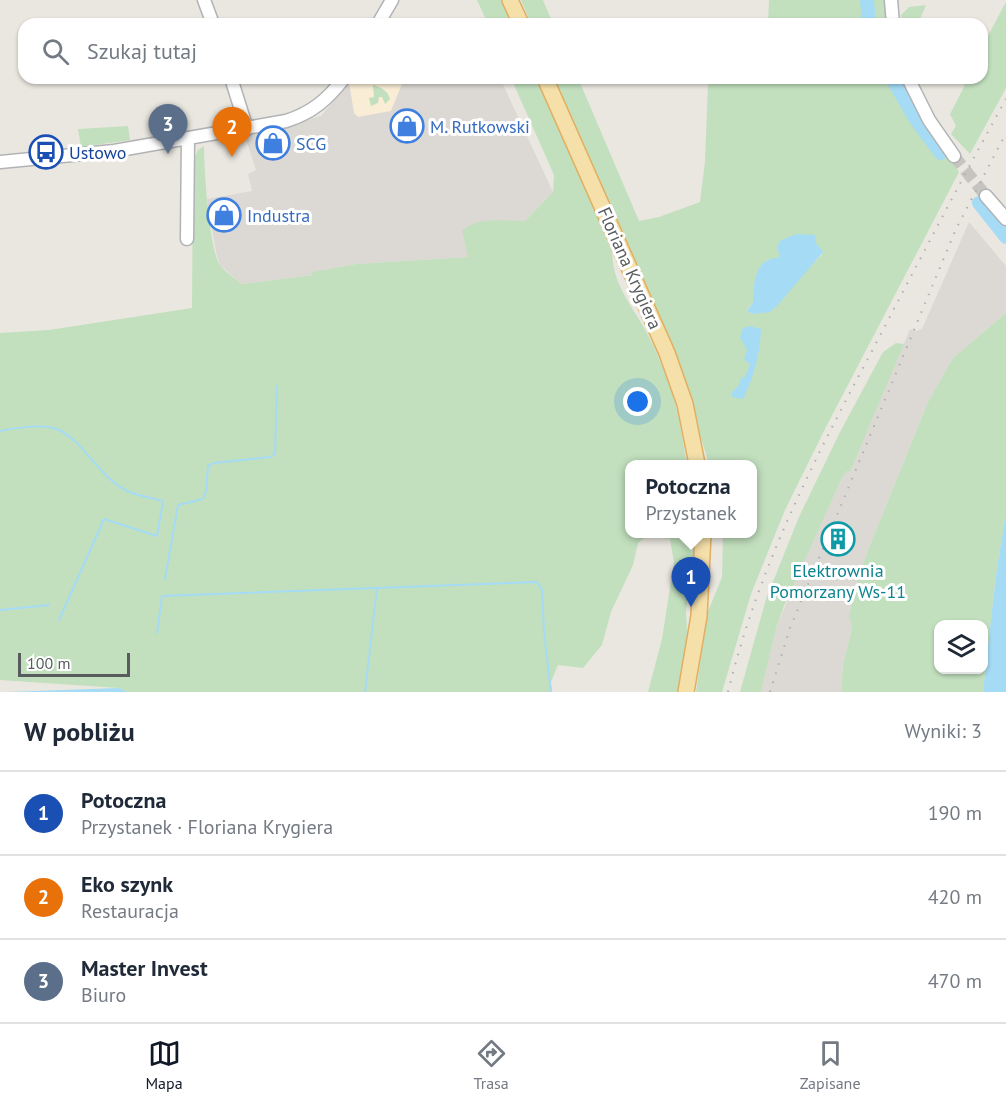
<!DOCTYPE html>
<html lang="pl">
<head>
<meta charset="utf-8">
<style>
  body { margin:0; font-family:"PT Sans",sans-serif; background:#f2f2f3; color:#1f2937 }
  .controls { position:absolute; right:18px; bottom:18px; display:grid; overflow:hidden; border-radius:12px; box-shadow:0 2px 4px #0004 }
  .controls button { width:54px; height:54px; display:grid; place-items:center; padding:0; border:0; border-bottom:2px solid #e0e1e3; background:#fff; color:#1f2937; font:30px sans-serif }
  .scale { position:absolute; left:18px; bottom:15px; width:112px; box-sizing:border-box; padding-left:6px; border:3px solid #595c5f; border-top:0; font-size:16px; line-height:21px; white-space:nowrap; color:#595c5f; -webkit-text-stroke:4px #fff; paint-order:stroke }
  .you { position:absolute; left:638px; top:402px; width:21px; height:21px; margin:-15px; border:4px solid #fff; border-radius:50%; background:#1a73e8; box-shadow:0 0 0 9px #1a73e833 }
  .badge { display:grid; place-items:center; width:39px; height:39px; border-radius:50%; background:#111827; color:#fff; font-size:20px; font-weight:700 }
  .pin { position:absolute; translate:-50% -50px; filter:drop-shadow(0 2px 3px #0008) }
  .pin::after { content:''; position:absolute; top:32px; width:21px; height:18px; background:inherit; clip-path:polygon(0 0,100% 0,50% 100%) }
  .popup { position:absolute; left:625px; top:460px; width:132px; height:78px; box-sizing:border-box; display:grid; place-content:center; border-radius:12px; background:#fff; filter:drop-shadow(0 2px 4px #0005); font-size:20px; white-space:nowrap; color:#747a83 }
  .popup b { font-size:22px; color:#1f2937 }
  .popup::after { content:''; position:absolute; left:50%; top:100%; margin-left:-12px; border:12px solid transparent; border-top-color:#fff }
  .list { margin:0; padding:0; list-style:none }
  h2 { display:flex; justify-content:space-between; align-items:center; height:78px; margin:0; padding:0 24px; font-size:26px }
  h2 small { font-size:20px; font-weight:400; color:#747a83 }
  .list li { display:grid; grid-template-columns:39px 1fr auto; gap:18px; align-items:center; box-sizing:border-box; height:84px; padding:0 24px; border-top:2px solid #e0e1e3 }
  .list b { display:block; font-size:22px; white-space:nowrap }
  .list p { margin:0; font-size:20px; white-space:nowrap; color:#747a83 }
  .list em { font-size:20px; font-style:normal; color:#747a83 }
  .icon { flex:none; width:33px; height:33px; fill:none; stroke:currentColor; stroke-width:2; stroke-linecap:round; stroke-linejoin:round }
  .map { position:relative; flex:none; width:1006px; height:692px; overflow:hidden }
  .search { position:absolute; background:#fff; box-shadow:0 2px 4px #0004; left:18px; right:18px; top:18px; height:66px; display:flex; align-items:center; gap:15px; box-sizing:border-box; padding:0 21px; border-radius:18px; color:#747a83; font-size:22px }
  .sheet { height:330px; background:#fff }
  nav { display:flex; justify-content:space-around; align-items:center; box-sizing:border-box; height:84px; border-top:2px solid #e0e1e3; background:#fff; font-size:16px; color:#747a83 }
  nav a { display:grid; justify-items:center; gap:3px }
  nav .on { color:#111827 }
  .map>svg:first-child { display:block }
  .commercial { fill:#f9edd6 }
  .industrial { fill:#dcd9d4 }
  .green { fill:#c2e0be; fill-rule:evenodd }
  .water { fill:#a5dbf5 }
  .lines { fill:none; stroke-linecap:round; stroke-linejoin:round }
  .stream { stroke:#a5dbf5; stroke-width:2 }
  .river { stroke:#a5dbf5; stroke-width:14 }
  .minor-tunnel { stroke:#c6c4c0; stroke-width:12; stroke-dasharray:12 6; stroke-linecap:butt }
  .minor-casing { stroke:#b1b3b6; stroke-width:15 }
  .major-casing { stroke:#e1af62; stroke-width:18 }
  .minor { stroke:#fff; stroke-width:12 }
  .major { stroke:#f5e0aa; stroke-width:15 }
  .rail { stroke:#aeafaf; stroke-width:2; stroke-dasharray:1.5 8; stroke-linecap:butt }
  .labels { text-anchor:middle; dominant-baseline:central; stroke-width:6; stroke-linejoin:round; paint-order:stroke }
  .shop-label { font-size:18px; fill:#366cbe; stroke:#fff; text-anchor:start }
  .transit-label { font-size:18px; fill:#164399; stroke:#fff; text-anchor:start }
  .street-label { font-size:18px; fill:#595c5f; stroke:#fff }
  .culture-label { font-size:18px; fill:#0d838f; stroke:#fff }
</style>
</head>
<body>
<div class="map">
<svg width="1006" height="692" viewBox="0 0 1006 692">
  <rect width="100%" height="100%" fill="#eae7e0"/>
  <path class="commercial" d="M354,78H413L402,84L391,111L359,117L354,114L349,83Z"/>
  <path class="industrial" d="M413,78H500L553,192L525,221H485L462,231L469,257L356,264L313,272V275L241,284L220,265L216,252L207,199L252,191L248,174L256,170L245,136L321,116L349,83L354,113L358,117L391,111L402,84Z
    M969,222L1006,266V313L953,358L928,402L866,555L852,601L849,616L852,626L843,665L841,692H761L776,629L797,576L841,480L847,471L850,472L910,329L916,331L922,329Z"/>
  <path class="green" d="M477,0H503L513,24H488Z
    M521,0H543L553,24H531Z
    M769,0H885L888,24H768Z
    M1006,2V88L970,154L951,134L956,126L950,114L964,87L966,78H982V47Z
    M926,5L918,24H903L901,15L909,7Z
    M511,78H538L613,245C608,281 634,307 649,337C657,352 663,368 669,384C679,409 682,438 687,464H630V534H692L695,567L689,579L686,613L688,647L678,692H648L662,639L674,562L670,539L647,536L638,543L633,565L611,612L602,645L583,668L558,665L551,682L552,692H127L119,688L0,680V333L49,330L192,308L193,161L198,150L204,146C204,168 209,249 220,265C225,272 235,278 241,284L313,275L312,272L356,264L468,257L462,231C477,216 505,221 525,221L553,192L554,175Z
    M553,78H578L639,221L659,217L700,202L705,161L708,84L716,78H900L924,123L959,172L826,427L785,510L751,594L722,692H696L707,614L722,577L723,534H752V464H709L673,348ZM823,253L799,278L747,310L753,302L767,260Z
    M373,85C380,87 388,90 390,99L385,104L382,97H379L378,103L371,106L369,98L374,97Z
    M128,126L130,140L81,147L78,129Z
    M1006,313V512L996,575L983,692H841L843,665L852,627L849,616L852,601L866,555L928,402L953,358ZM938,624H984V670H938Z
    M896,343L904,344L850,472L847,471L841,480L784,606L776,629L761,692H740L766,599L799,517L839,434L883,352Z"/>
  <path class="water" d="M796,234L815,235L816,243L823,252L777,306L770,312L753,314L747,311L753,302C753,290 754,269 766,261C769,259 775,258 780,257L777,247L780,241Z
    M750,326L761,329C760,355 754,376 743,399L732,397V392L739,385L741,378L745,377L750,364L744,360L747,350L740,337L743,328Z
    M1006,512V692H983L996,575Z
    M119,688L127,692H7Z"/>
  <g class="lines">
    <path class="stream" d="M0,431C15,428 45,423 59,430C84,442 101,479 127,491C138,496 152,498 163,501L157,536L104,519L59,620
      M165,579L178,505L203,499L206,491L208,466L214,463L270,457L275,454L277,386
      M0,610L49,605
      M157,633L162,596L537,582L542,590L544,631L551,692
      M365,692L377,588"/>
    <path class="river" d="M867,0L869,24
      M892,78L915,118L941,153
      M979,203L1006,237"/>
    <path class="minor-tunnel" d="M954,156L986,196"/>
    <g class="minor-casing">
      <path id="minor" d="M204,0L213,24
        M891,0L893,24
        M378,24L392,0
        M231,78L247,129
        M908,78L929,120L954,156
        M0,162L114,151L286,121C312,113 328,99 344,78
        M986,196L1006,219
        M187,239L188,138"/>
    </g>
    <g class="major-casing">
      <path id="major" d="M510,0L521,24
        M545,78L667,353L685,404L697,464
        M686,692L699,616L703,534"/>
    </g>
    <use href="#minor" class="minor"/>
    <use href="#major" class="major"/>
    <path class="rail" d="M728,692C759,566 813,462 873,349C917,265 960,182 1006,99
      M770,692L790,628L956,229L1006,133"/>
  </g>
  <defs>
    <g id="shop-ring" transform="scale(1.725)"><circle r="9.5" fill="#fff" stroke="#3f7fe0" stroke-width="1.5"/><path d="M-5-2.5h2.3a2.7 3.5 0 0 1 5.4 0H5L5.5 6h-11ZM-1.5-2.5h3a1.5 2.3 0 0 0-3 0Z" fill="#3f7fe0"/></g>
    <g id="bus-ring" transform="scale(1.725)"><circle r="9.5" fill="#fff" stroke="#1a4fb4" stroke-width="1.5"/><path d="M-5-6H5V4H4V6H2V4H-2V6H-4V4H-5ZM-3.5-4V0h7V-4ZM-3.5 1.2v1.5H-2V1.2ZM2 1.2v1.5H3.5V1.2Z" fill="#1a4fb4"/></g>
    <g id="building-ring" transform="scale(1.725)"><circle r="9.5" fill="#fff" stroke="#0f9aa8" stroke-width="1.5"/><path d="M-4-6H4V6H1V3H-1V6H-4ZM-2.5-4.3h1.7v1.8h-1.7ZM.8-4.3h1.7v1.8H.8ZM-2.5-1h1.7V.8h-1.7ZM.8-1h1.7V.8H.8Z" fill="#0f9aa8"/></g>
  </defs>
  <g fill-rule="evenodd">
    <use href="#shop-ring" x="407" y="126"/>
    <use href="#shop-ring" x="273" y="143"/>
    <use href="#bus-ring" x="46" y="152"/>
    <use href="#shop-ring" x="224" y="215"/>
    <use href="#building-ring" x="838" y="539"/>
  </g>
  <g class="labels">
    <g class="shop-label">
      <text x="430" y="126">M. Rutkowski</text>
      <text x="296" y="143">SCG</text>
      <text x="247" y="215">Industra</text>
    </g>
    <g class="transit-label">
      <text x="69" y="152">Ustowo</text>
    </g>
    <g class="street-label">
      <text transform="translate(630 268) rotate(66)">Floriana Krygiera</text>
    </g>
    <g class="culture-label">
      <text x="838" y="570">Elektrownia<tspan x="838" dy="21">Pomorzany Ws-11</tspan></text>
    </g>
  </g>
</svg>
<div class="controls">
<button><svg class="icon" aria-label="layers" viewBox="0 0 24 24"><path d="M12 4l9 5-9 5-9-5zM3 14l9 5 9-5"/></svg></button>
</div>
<div class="scale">100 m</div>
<div class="you"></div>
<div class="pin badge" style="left:691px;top:607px;background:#1a4fb4">1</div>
<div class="popup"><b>Potoczna</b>Przystanek</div>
<div class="pin badge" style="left:232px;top:157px;background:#e8710a">2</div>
<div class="pin badge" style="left:168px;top:154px;background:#5c6f8a">3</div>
<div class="search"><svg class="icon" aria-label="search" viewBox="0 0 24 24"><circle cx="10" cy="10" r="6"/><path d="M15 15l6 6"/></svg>Szukaj tutaj</div>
</div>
<section class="sheet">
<h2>W pobliżu<small>Wyniki: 3</small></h2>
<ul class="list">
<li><span class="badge" style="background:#1a4fb4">1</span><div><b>Potoczna</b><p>Przystanek · Floriana Krygiera</p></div><em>190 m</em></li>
<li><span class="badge" style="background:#e8710a">2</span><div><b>Eko szynk</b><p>Restauracja</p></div><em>420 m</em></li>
<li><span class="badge" style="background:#5c6f8a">3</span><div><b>Master Invest</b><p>Biuro</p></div><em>470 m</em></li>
</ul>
</section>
<nav>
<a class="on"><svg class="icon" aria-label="map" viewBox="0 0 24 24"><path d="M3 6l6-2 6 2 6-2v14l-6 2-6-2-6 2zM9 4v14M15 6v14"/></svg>Mapa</a>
<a><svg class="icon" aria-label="directions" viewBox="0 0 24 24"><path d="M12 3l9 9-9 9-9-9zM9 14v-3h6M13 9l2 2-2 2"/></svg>Trasa</a>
<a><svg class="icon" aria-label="saved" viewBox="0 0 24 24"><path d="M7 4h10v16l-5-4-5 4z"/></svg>Zapisane</a>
</nav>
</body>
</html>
